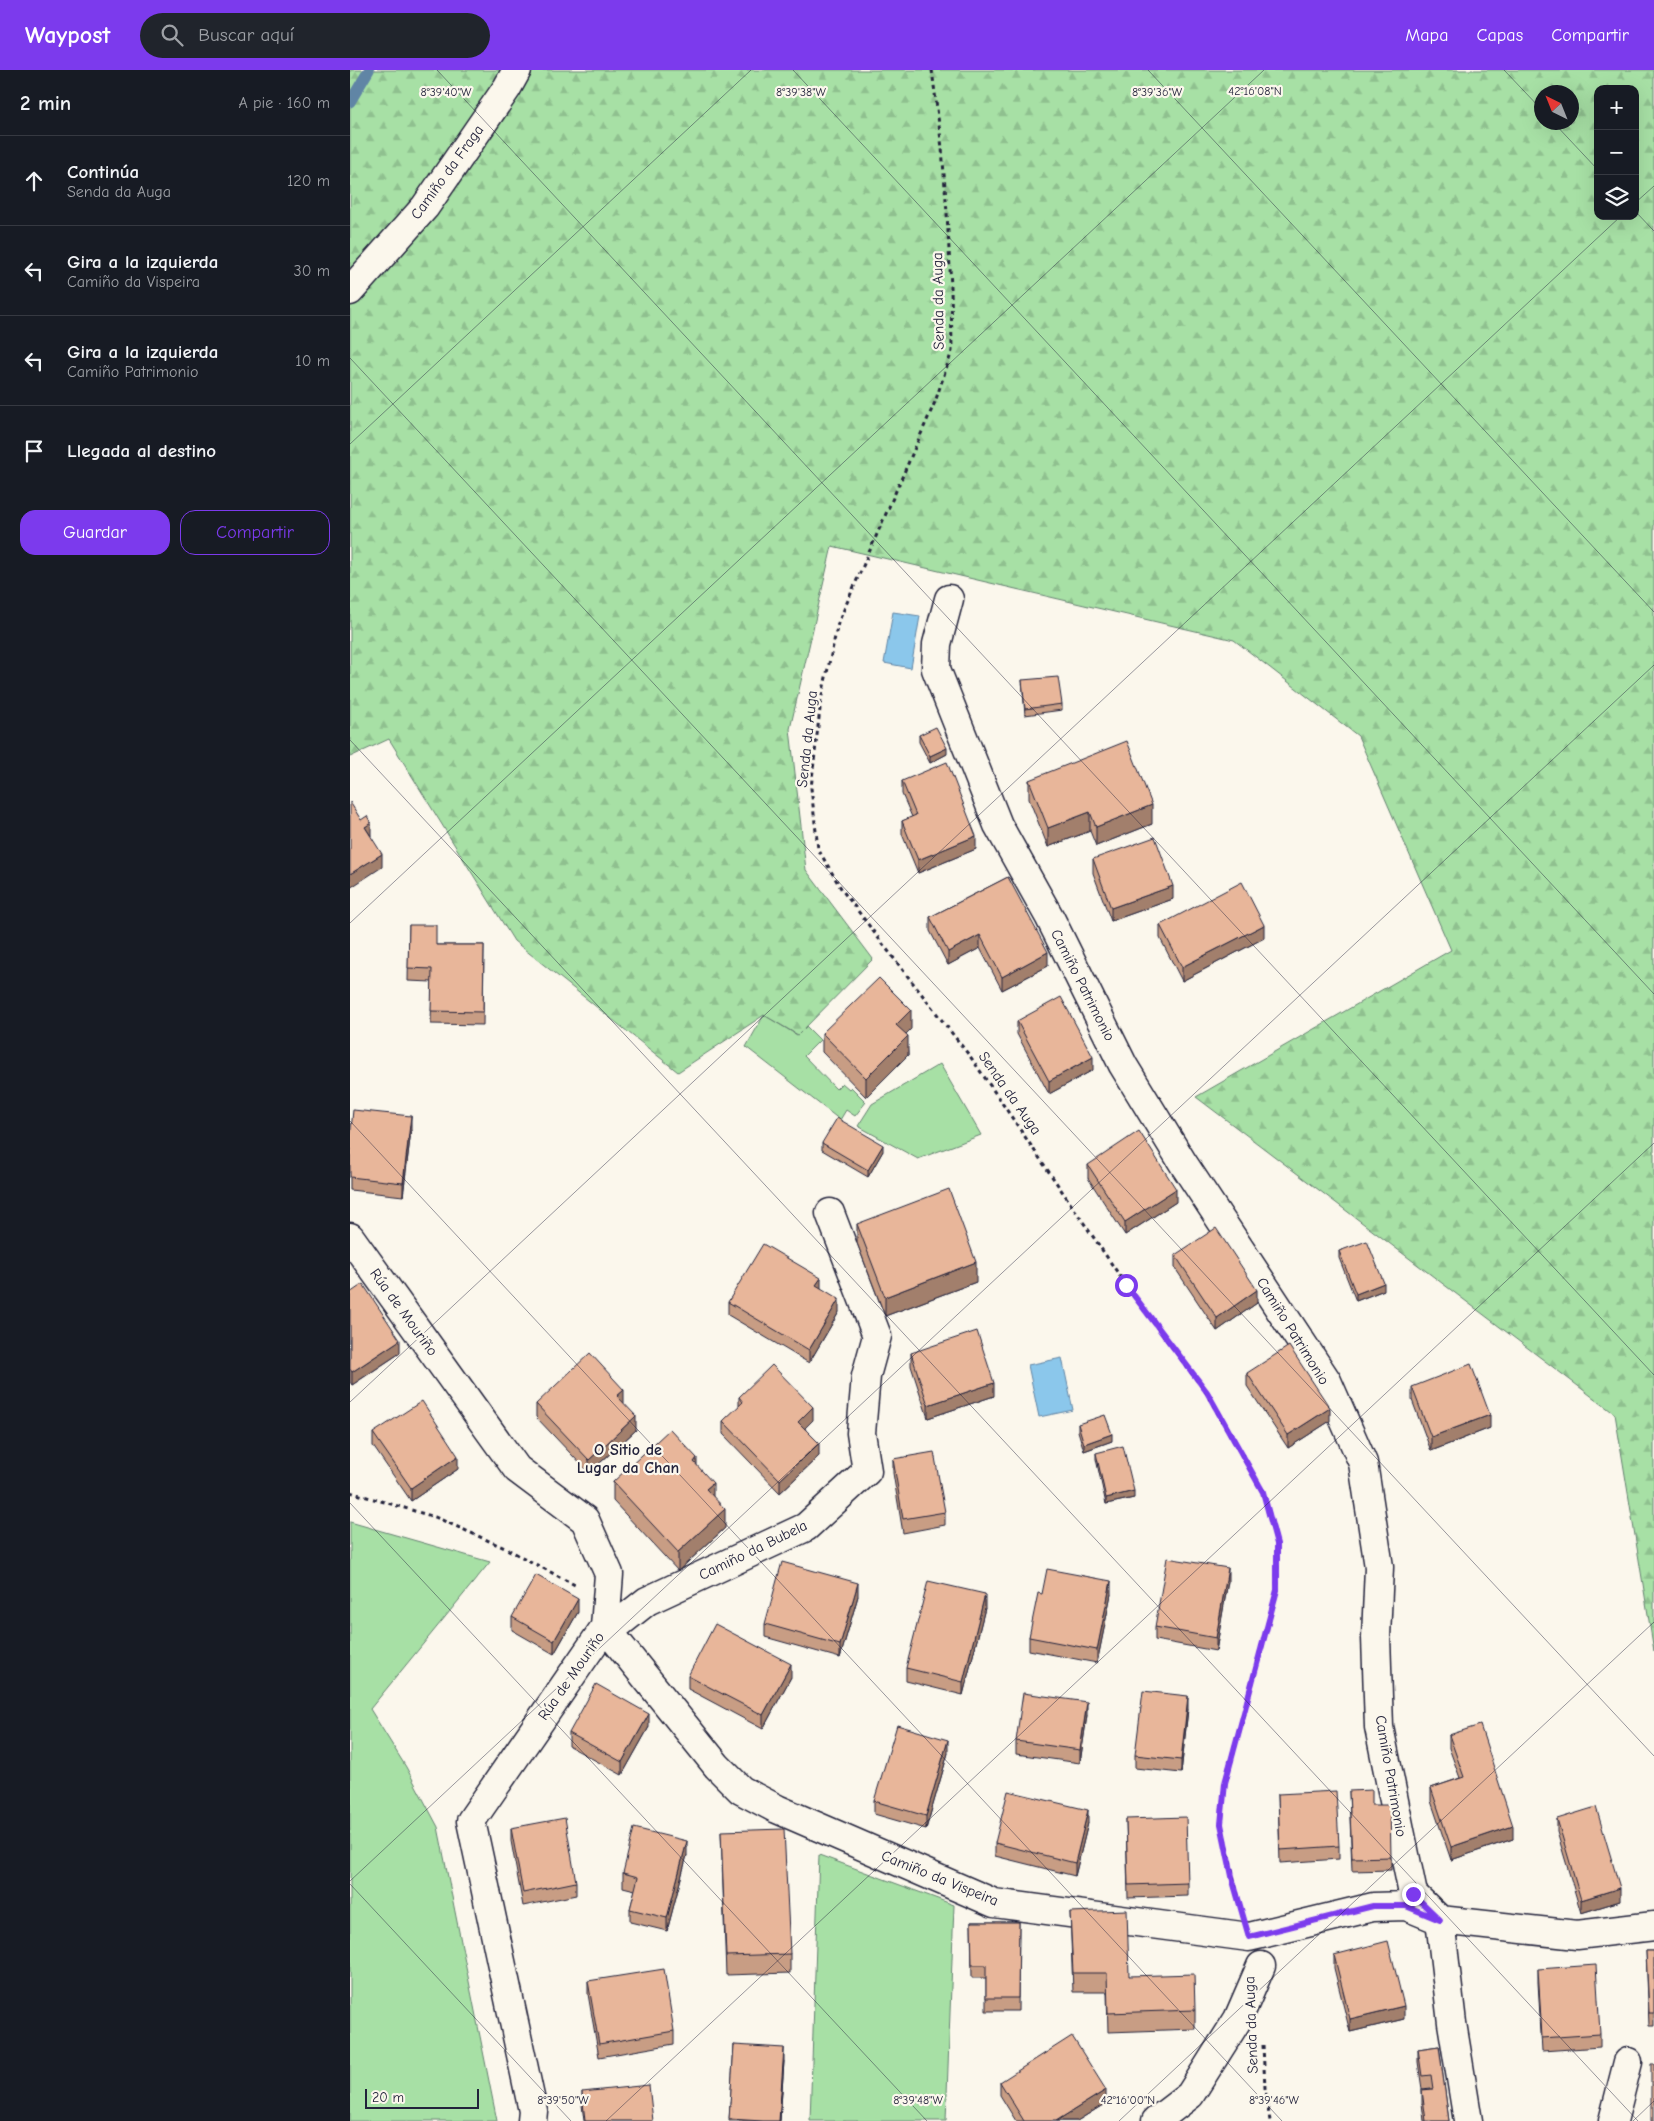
<!DOCTYPE html>
<html lang="es">
<head>
<meta charset="utf-8">
<style>
  body { margin:0; font-family:"Comic Neue",sans-serif; background:#20242c; color:#f1f3f6 }
  .controls { position:absolute; right:15px; top:15px; display:grid; overflow:hidden; border-radius:10px; box-shadow:0 5px 20px #0002 }
  .controls button { width:45px; height:45px; display:grid; place-items:center; padding:0; border:0; border-bottom:1px solid #363941; background:#171b24; color:#f1f3f6; font:25px sans-serif }
  .compass { position:absolute; left:1184px; top:15px; width:45px; height:45px; border-radius:50%; background:#171b24; box-shadow:0 5px 20px #0002; rotate:317deg }
  .scale { position:absolute; left:15px; bottom:12px; width:114px; box-sizing:border-box; padding-left:5px; border:2px solid #22223b; border-top:0; font-size:14px; line-height:18px; white-space:nowrap; color:#22223b; -webkit-text-stroke:4px #fbf7ec; paint-order:stroke }
  .stop { position:absolute; width:15px; height:15px; margin:-11px; border:4px solid #7c3aed; border-radius:50%; background:#fff }
  .stop.end { background:#7c3aed; border-color:#fff; box-shadow:0 1px 5px #0008 }
  .list { margin:0; padding:0; list-style:none }
  h2 { display:flex; justify-content:space-between; align-items:center; height:65px; margin:0; padding:0 20px; font-size:21px }
  h2 small { font-size:16px; font-weight:400; color:#9ea1a6 }
  .list li { display:grid; grid-template-columns:32px 1fr auto; gap:15px; align-items:center; box-sizing:border-box; height:90px; padding:0 20px; border-top:1px solid #363941 }
  .list b { display:block; font-size:19px; white-space:nowrap }
  .list p { margin:0; font-size:16px; white-space:nowrap; color:#9ea1a6 }
  .list em { font-size:16px; font-style:normal; color:#9ea1a6 }
  .actions { display:flex; gap:10px; padding:15px 20px }
  .actions a { flex:1; padding:11px 0; border:1px solid #7c3aed; border-radius:15px; text-align:center; font-size:18px; color:#7c3aed }
  .actions .main { background:#7c3aed; color:#fff }
  .icon { flex:none; width:28px; height:28px; fill:none; stroke:currentColor; stroke-width:2; stroke-linecap:round; stroke-linejoin:round }
  .map { position:relative; flex:none; width:1304px; height:2051px; overflow:hidden }
  header { display:flex; align-items:center; gap:30px; box-sizing:border-box; height:70px; padding:0 25px; background:#7c3aed; color:#fff }
  header strong { font-size:24px }
  nav { display:flex; gap:28px; margin-inline-start:auto; font-size:18px }
  .search { width:350px; height:45px; background:#20242c; display:flex; align-items:center; gap:12px; box-sizing:border-box; padding:0 18px; border-radius:28px; color:#9ea1a6; font-size:19px }
  main { display:flex }
  aside { flex:1; background:#171b24 }
  .map>svg:first-child { display:block }
  .grass { fill:#a7e0a5; stroke:#648170 }
  .forest { fill:url(#forest-firs); stroke:#648170; fill-rule:evenodd }
  .water { fill:#8bc7eb; stroke:#6185a5 }
  .lines { fill:none; stroke-linecap:round; stroke-linejoin:round }
  .stream { stroke:#6185a5; stroke-width:11 }
  .minor-casing { stroke:#22223b; stroke-width:31 }
  .path { stroke:#22223b; stroke-width:3; stroke-dasharray:4 4; stroke-linecap:butt }
  .minor { stroke:#fbf7ec; stroke-width:28 }
  .wall { fill:#c89d84; stroke:#22223b }
  .shaded-wall { fill:#a27f6c; stroke:#22223b }
  .building { fill:#e8b69a; stroke:#22223b }
  .route { stroke:#7c3aed; stroke-width:6 }
  .ticks { fill:none; stroke:#22223b; stroke-width:1; stroke-opacity:0.45 }
  .labels { text-anchor:middle; dominant-baseline:central; stroke-width:4.5; stroke-linejoin:round; paint-order:stroke }
  .street-label { font-size:15px; fill:#22223b; stroke:#fbf7ec }
  .neighbourhood-label { font-size:16px; font-weight:bold; fill:#22223b; stroke:#fbf7ec }
  .ticks-label { font-size:12px; text-anchor:middle; fill:#22223b; stroke:#fbf7ec; stroke-width:4.5; stroke-linejoin:round; paint-order:stroke }
</style>
</head>
<body>
<header>
<strong>Waypost</strong>
<div class="search"><svg class="icon" aria-label="search" viewBox="0 0 24 24"><circle cx="10" cy="10" r="6"/><path d="M15 15l6 6"/></svg>Buscar aquí</div>
<nav><a>Mapa</a><a>Capas</a><a>Compartir</a></nav>
</header>
<main>
<aside>
<h2>2 min<small>A pie · 160 m</small></h2>
<ul class="list">
<li><svg class="icon" aria-label="ahead" viewBox="0 0 24 24"><path d="M12 20V5M6 11l6-6 6 6"/></svg><div><b>Continúa</b><p>Senda da Auga</p></div><em>120 m</em></li>
<li><svg class="icon" aria-label="left" viewBox="0 0 24 24"><path d="M17 20v-9H6M10 6l-5 5 5 5"/></svg><div><b>Gira a la izquierda</b><p>Camiño da Vispeira</p></div><em>30 m</em></li>
<li><svg class="icon" aria-label="left" viewBox="0 0 24 24"><path d="M17 20v-9H6M10 6l-5 5 5 5"/></svg><div><b>Gira a la izquierda</b><p>Camiño Patrimonio</p></div><em>10 m</em></li>
<li><svg class="icon" aria-label="arrive" viewBox="0 0 24 24"><path d="M6 21V4h12l-3 4 3 4H6"/></svg><div><b>Llegada al destino</b></div></li>
</ul>
<div class="actions"><a class="main">Guardar</a><a>Compartir</a></div>
</aside>
<div class="map">
<svg width="1304" height="2051" viewBox="0 0 1304 2051">
  <defs>
    <pattern id="forest-firs" width="22" height="20" patternUnits="userSpaceOnUse" patternTransform="scale(1.25)"><rect width="22" height="20" fill="#a7e0a5"/><path d="M5 1l3.5 6h-7zM16 11l3.5 6h-7z" fill="#8fc08f"/></pattern>
  </defs>
  <rect width="100%" height="100%" fill="#fbf7ec"/>
  <filter id="ink" filterUnits="userSpaceOnUse"><feTurbulence type="fractalNoise" baseFrequency=".02" numOctaves="2"/><feDisplacementMap in="SourceGraphic" scale="10" xChannelSelector="R" yChannelSelector="G"/><feConvolveMatrix kernelMatrix="1 2 1 2 8 2 1 2 1" color-interpolation-filters="sRGB"/></filter>
  <g filter="url(#ink)">
    <path class="grass" d="M414,945L447,965L456,956L470,970L454,986L486,1019L492,1013L499,1019L501,1017L516,1032L505,1046L496,1040L490,1050L396,977Z
      M590,994L631,1065L568,1089L508,1056L522,1034Z
      M0,1452L140,1492L20,1639L56,1697L88,1757L147,2051H0Z
      M469,1785L604,1835L596,2051H460Z"/>
    <path class="forest" d="M0,0H1304V1581L1265,1344L846,1027L1101,880L1008,666L884,570L482,476L440,659L456,800L523,889L448,965L414,945L328,1002L164,871L39,669L0,687ZM1248,19H1285V146H1248ZM1192,22H1222V52H1192Z"/>
    <path class="water" d="M543,542L570,546L561,598L534,593Z
      M712,1288L723,1340L689,1347L678,1295Z"/>
    <g class="lines">
      <path class="stream" d="M0,32L19,0"/>
      <g class="minor-casing">
        <path id="minor" d="M0,221L75,137L157,18L167,0
          M599,529L587,574L586,599L648,755L700,848L773,995L833,1093L977,1311L1013,1393L1029,1497L1026,1567L1029,1657L1063,1824L1090,1850L1102,1953L1118,2051
          M480,1143L527,1266L516,1306L511,1363L517,1401L456,1457L297,1531L268,1554L255,1557L367,1696L391,1720L427,1739L644,1833L899,1867L1023,1837L1056,1836L1090,1850L1227,1865L1304,1856
          M0,1167L167,1399L235,1450L259,1504L255,1557L121,1751L183,2041L182,2051
          M806,2051L840,2025L888,1949L911,1896
          M1263,2051L1278,1992"/>
      </g>
      <path class="path" d="M582,0L592,78L597,143L601,217L602,281L585,332L488,553L471,630L461,718L468,779L492,820L542,886L622,989L776,1215L857,1323L913,1422L927,1474V1520L875,1713L871,1754L889,1832
        M0,1422L85,1447L155,1478L225,1515
        M913,1975L915,2018L920,2051"/>
      <use href="#minor" class="minor"/>
    </g>
    <path class="wall" d="M672,610L712,634V640L675,645Z
      M569,665L597,684L580,693L569,672Z
      M679,710L802,754L746,776L740,761L698,777L679,729Z
      M552,711L626,779L568,803L552,764V751L562,747L552,724Z
      M743,789L823,829L761,851L743,803Z
      M658,807L698,896L652,920L630,878L598,895L580,861V847Z
      M59,855L86,875H134L133,955L81,954L82,912L58,911Z
      M810,855L914,868L832,911L810,868Z
      M667,951L743,1000L699,1024L667,964Z
      M561,959L556,964L558,985L516,1027L472,982V963Z
      M61,1060L53,1126L0,1120V1070Z
      M472,1073L533,1081L518,1107L472,1080Z
      M738,1095L826,1132L775,1165L738,1108Z
      M507,1154L626,1212L535,1246L507,1173Z
      M989,1181L1034,1220L1006,1231L989,1188Z
      M825,1185L907,1233L867,1261L825,1198Z
      M471,1218L489,1242L459,1293L378,1245V1232Z
      M0,1223L50,1283L2,1315L0,1312Z
      M561,1283L644,1326L578,1348L561,1296Z
      M897,1303L980,1351L938,1378L897,1316Z
      M1062,1317L1140,1358L1081,1381L1062,1330Z
      M389,1327L463,1350L455,1358L469,1386L430,1423L373,1364V1351L389,1337Z
      M273,1333L286,1360L239,1403L186,1347V1334Z
      M728,1354L762,1371L734,1381L728,1361Z
      M23,1363L108,1399L61,1431L23,1376Z
      M746,1383L784,1428L756,1434L746,1389Z
      M543,1389L595,1442V1455L553,1463L543,1403Z
      M347,1396L363,1427L375,1458L328,1501L263,1431V1412Z
      M878,1511L866,1581L805,1570V1557Z
      M692,1524H761L747,1593L679,1580V1567Z
      M508,1526L490,1588L415,1567V1554Z
      M635,1538L613,1625L556,1611V1598Z
      M228,1542L204,1584L162,1560V1547Z
      M338,1606L441,1607L413,1659L338,1619Z
      M838,1639L831,1703L785,1698V1685Z
      M737,1645L730,1693L666,1684V1671Z
      M299,1657L272,1705L219,1676V1663Z
      M1099,1665L1163,1769L1101,1790L1081,1731V1718L1110,1708L1099,1678Z
      M598,1683L576,1759L524,1744V1731Z
      M999,1721L1041,1787V1800L1002,1801Z
      M928,1724L989,1776V1789L930,1793Z
      M776,1749L838,1813V1826L778,1828Z
      M1207,1749L1270,1831L1231,1843L1207,1762Z
      M738,1753L725,1806L645,1786V1773Z
      M161,1758L226,1812V1825L173,1836L161,1771Z
      M371,1761L440,1884V1903L376,1905Z
      M337,1785L317,1861L280,1852V1839L285,1820L273,1817V1803Z
      M720,1842L779,1906L845,1940V1959L758,1962L757,1922H723Z
      M621,1852H669L668,1941H636V1908H622Z
      M1296,1881H1304V1956H1299Z
      M984,1885L1054,1949L1000,1962L984,1898Z
      M1188,1899L1250,1964V1977L1192,1981L1188,1912Z
      M238,1911L324,1961V1974L249,1987L238,1924Z
      M384,1975L434,1991L430,2051H379Z
      M1089,1976L1099,2051H1074L1072,2033V2020L1081,2019V2018L1072,2019L1068,1992V1979Z
      M650,2012L756,2033L727,2051H666L650,2025Z
      M232,2022L303,2051H234L232,2035Z"/>
    <path class="shaded-wall" d="M597,678V684L580,693V686Z
      M802,735V754L746,776V757Z
      M740,742V761L698,777V758Z
      M21,753V766L15,757Z
      M626,766V779L568,803V790Z
      M32,784V797L0,818V804Z
      M823,816V829L761,851V838Z
      M914,855V868L832,911V897Z
      M630,865V878L598,895V882Z
      M698,882V896L652,920V907Z
      M561,940V959L546,974V955Z
      M558,966V985L516,1027V1008Z
      M743,987V1000L699,1024V1011Z
      M61,1046V1060L53,1126V1113Z
      M533,1075V1081L518,1107V1100Z
      M826,1119V1132L775,1165V1152Z
      M626,1192V1212L535,1246V1227Z
      M471,1208V1222L466,1215Z
      M1034,1213V1220L1006,1231V1224Z
      M907,1220V1233L867,1261V1248Z
      M489,1229V1242L459,1293V1280Z
      M50,1270V1283L2,1315V1302Z
      M644,1313V1326L578,1348V1335Z
      M274,1320V1333L267,1339V1326Z
      M463,1337V1350L448,1365V1352Z
      M980,1338V1351L938,1378V1365Z
      M1140,1345V1358L1081,1381V1367Z
      M286,1346V1360L239,1403V1390Z
      M762,1364V1371L734,1381V1374Z
      M469,1373V1386L430,1423V1410Z
      M108,1386V1399L61,1431V1418Z
      M347,1388V1407L344,1392Z
      M363,1413V1432L356,1419Z
      M784,1421V1428L756,1434V1428Z
      M375,1439V1458L328,1501V1482Z
      M878,1498V1511L866,1581V1568Z
      M761,1511V1524L747,1593V1580Z
      M508,1513V1526L490,1588V1575Z
      M635,1524V1538L613,1625V1612Z
      M228,1529V1542L204,1584V1571Z
      M441,1594V1607L413,1659V1645Z
      M838,1626V1639L831,1703V1690Z
      M737,1632V1645L730,1693V1680Z
      M299,1644V1657L272,1705V1692Z
      M598,1670V1683L576,1759V1746Z
      M738,1740V1753L725,1806V1793Z
      M1163,1756V1769L1101,1790V1777Z
      M337,1771V1785L317,1861V1848Z
      M1270,1818V1831L1231,1843V1830Z
      M1054,1936V1949L1000,1962V1949Z
      M434,1978V1991L430,2051H429Z
      M756,2020V2033L727,2051H706Z"/>
    <path class="building" d="M708,607L712,634L675,639L672,610Z
      M586,657L597,678L580,686L569,665Z
      M777,671L802,735L746,757L740,742L698,758L679,710Z
      M597,692L626,766L568,790L552,751L566,745L552,711Z
      M0,732L11,750L17,746L21,753L15,757L32,784L0,804Z
      M805,767L823,816L761,838L743,789Z
      M658,807L698,882L652,907L630,865L598,882L580,847Z
      M892,812L914,855L832,897L810,855Z
      M59,855H86V875H134L133,942L81,941L82,899L58,898Z
      M529,908L561,940L546,955L558,966L516,1008L472,963Z
      M711,927L743,987L699,1011L667,951Z
      M3,1040L61,1046L53,1113L0,1107V1070Z
      M487,1048L533,1075L518,1100L472,1073Z
      M789,1061L826,1119L775,1152L738,1095Z
      M599,1119L626,1192L535,1227L507,1154Z
      M866,1158L907,1220L867,1248L825,1185Z
      M1017,1171L1034,1213L1006,1224L989,1181Z
      M413,1174L471,1208L466,1215L489,1229L459,1280L378,1232Z
      M13,1214L50,1270L2,1302L0,1299V1223Z
      M627,1261L644,1313L578,1335L561,1283Z
      M939,1276L980,1338L938,1365L897,1303Z
      M240,1283L274,1320L267,1326L286,1346L239,1390L186,1334Z
      M1121,1294L1140,1345L1081,1367L1062,1317Z
      M422,1295L463,1337L448,1352L469,1373L430,1410L373,1351L393,1332L389,1327Z
      M72,1331L108,1386L61,1418L23,1363Z
      M755,1345L762,1364L734,1374L728,1354Z
      M320,1359L347,1388L344,1392L363,1413L356,1419L375,1439L328,1482L263,1412Z
      M773,1376L784,1421L756,1428L746,1383Z
      M584,1382L595,1442L553,1449L543,1389Z
      M817,1488L878,1498L866,1568L805,1557Z
      M432,1492L508,1513L490,1575L415,1554Z
      M697,1499L761,1511L747,1580L679,1567L688,1523L692,1524Z
      M186,1505L228,1529L204,1571L162,1547Z
      M578,1511L635,1524L613,1612L556,1598Z
      M365,1554L441,1594L413,1645L338,1606Z
      M246,1614L299,1644L272,1692L219,1663Z
      M793,1621L838,1626L831,1690L785,1685Z
      M673,1623L737,1632L730,1680L666,1671Z
      M547,1655L598,1670L576,1746L524,1731Z
      M1130,1655L1163,1756L1101,1777L1081,1718L1114,1707L1099,1665Z
      M1022,1720V1735H1040L1041,1787L1002,1788L999,1721Z
      M658,1721L738,1740L725,1793L645,1773Z
      M986,1721L989,1776L930,1780L928,1724Z
      M1246,1737L1270,1818L1231,1830L1207,1749Z
      M836,1747L838,1813L778,1815L776,1749Z
      M215,1748L226,1812L173,1823L161,1758Z
      M284,1758L337,1771L317,1848L280,1839L288,1807L273,1803Z
      M434,1759L440,1884L376,1886L371,1761Z
      M777,1840L779,1906L844,1904L845,1940L758,1943L757,1903H723L720,1842Z
      M621,1852H669L668,1928H636V1895H622Z
      M1038,1871L1054,1936L1000,1949L984,1885Z
      M1296,1881H1304V1943H1299Z
      M1246,1895L1250,1964L1192,1968L1188,1899Z
      M314,1899L324,1961L249,1974L238,1911Z
      M722,1966L756,2020L706,2051H674L650,2012Z
      M384,1975L434,1978L429,2051H413L379,2049Z
      M1089,1976L1099,2051H1076L1072,2020L1083,2019L1081,2005L1072,2006L1068,1979Z
      M1301,1994H1304V2051H1301Z
      M299,2015L303,2051H235L232,2022Z"/>
  </g>
  <g class="lines" filter="url(#ink)">
    <path class="route" d="M776,1215L857,1322L913,1422L927,1474V1520L875,1713L871,1754L883,1811L899,1867L1023,1836H1056L1090,1850L1063,1824"/>
  </g>
  <path class="ticks" d="M87,0L1304,1305M443,0L1304,924M798,0L1304,542M1154,0L1192,40M1203,52L1248,100M1285,133L1304,116M1285,141L1304,161M0,288L1304,1686M0,374L401,0M0,670L1288,2051M0,853L914,0M0,1051L932,2051M0,1332L1271,146M0,1433L577,2051M0,1811L1304,595M0,1814L221,2051M256,2051L1304,1073M769,2051L1304,1552M1283,2051L1304,2031"/>
  <g class="labels">
    <g class="street-label">
      <text transform="translate(97 102) rotate(-54)">Camiño da Fraga</text>
      <text transform="translate(588 231) rotate(-91)">Senda da Auga</text>
      <text transform="translate(457 669) rotate(-84)">Senda da Auga</text>
      <text transform="translate(733 915) rotate(63)">Camiño Patrimonio</text>
      <text transform="translate(660 1023) rotate(55)">Senda da Auga</text>
      <text transform="translate(54 1242) rotate(54)">Rúa de Mouriño</text>
      <text transform="translate(943 1261) rotate(58)">Camiño Patrimonio</text>
      <text transform="translate(403 1480) rotate(-26)">Camiño da Bubela</text>
      <text transform="translate(221 1606) rotate(-55)">Rúa de Mouriño</text>
      <text transform="translate(1041 1706) rotate(80)">Camiño Patrimonio</text>
      <text transform="translate(590 1808) rotate(22)">Camiño da Vispeira</text>
      <text transform="translate(901 1955) rotate(-92)">Senda da Auga</text>
    </g>
    <g class="neighbourhood-label">
      <text x="278" y="1380">O Sitio de<tspan x="278" dy="18">Lugar da Chan</tspan></text>
    </g>
  </g>
  <g class="ticks-label">
    <text x="905" y="25">42°16'08"N</text>
    <text x="451" y="26">8°39'38"W</text>
    <text x="96" y="26">8°39'40"W</text>
    <text x="807" y="26">8°39'36"W</text>
    <text x="213" y="2034">8°39'50"W</text>
    <text x="568" y="2034">8°39'48"W</text>
    <text x="924" y="2034">8°39'46"W</text>
    <text x="778" y="2034">42°16'00"N</text>
  </g>
</svg>
<div class="controls">
<button>+</button>
<button>−</button>
<button><svg class="icon" aria-label="layers" viewBox="0 0 24 24"><path d="M12 4l9 5-9 5-9-5zM3 14l9 5 9-5"/></svg></button>
</div>
<svg class="compass" viewBox="-18 -18 36 36"><path d="M0-13l5 13h-10z" fill="#e53935"/><path d="M0 13l5-13h-10z" fill="#9ea1a6"/></svg>
<div class="scale">20 m</div>
<div class="stop" style="left:776px;top:1215px"></div>
<div class="stop end" style="left:1063px;top:1824px"></div>
</div>
</main>
</body>
</html>
